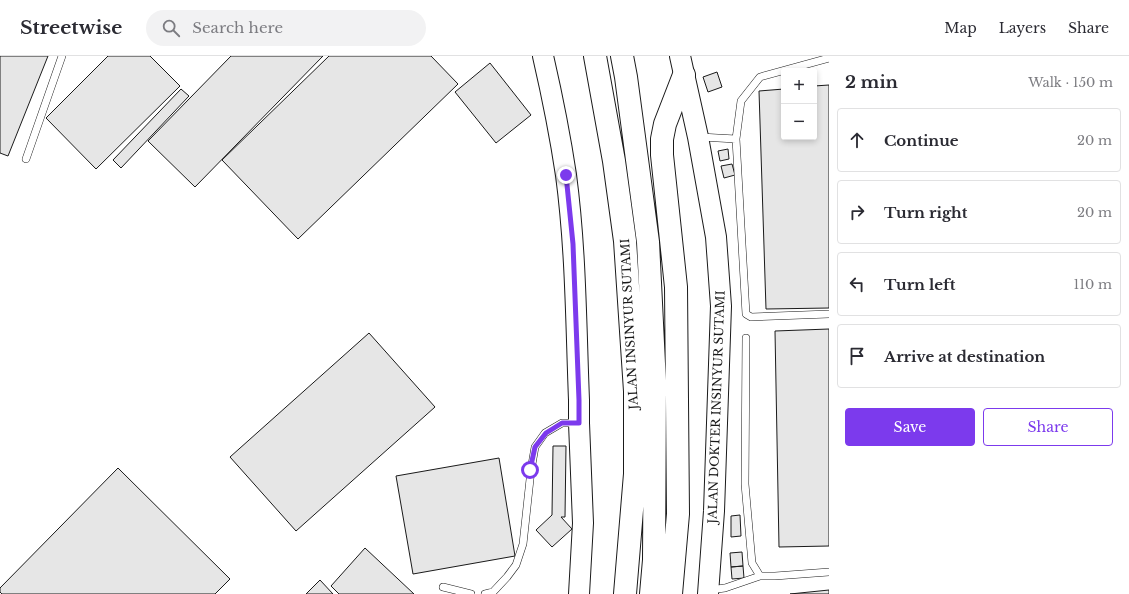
<!DOCTYPE html>
<html lang="en">
<head>
<meta charset="utf-8">
<style>
  body { margin:0; font-family:"Libre Baskerville",serif; background:#f2f2f3; color:#2b2b33 }
  .controls { position:absolute; right:12px; top:12px; display:grid; overflow:hidden; border-radius:4px; box-shadow:0 2px 6px #0003 }
  .controls button { width:36px; height:36px; display:grid; place-items:center; padding:0; border:0; border-bottom:1px solid #e1e1e2; background:#fff; color:#2b2b33; font:20px sans-serif }
  .stop { position:absolute; width:12px; height:12px; margin:-9px; border:3px solid #7c3aed; border-radius:50%; background:#fff }
  .stop.end { background:#7c3aed; border-color:#fff; box-shadow:0 1px 4px #0008 }
  .list { margin:0; padding:0; list-style:none }
  h2 { display:flex; justify-content:space-between; align-items:center; height:52px; margin:0; padding:0 16px; font-size:17px }
  h2 small { font-size:13px; font-weight:400; color:#7c7c81 }
  .list li { display:grid; grid-template-columns:26px 1fr auto; gap:12px; align-items:center; box-sizing:border-box; height:64px; margin:0 8px 8px; padding:0 8px; border:1px solid #e1e1e2; border-radius:4px }
  .list b { display:block; font-size:15px; white-space:nowrap }
  .list em { font-size:13px; font-style:normal; color:#7c7c81 }
  .actions { display:flex; gap:8px; padding:12px 16px }
  .actions a { flex:1; padding:9px 0; border:1px solid #7c3aed; border-radius:4px; text-align:center; font-size:14px; color:#7c3aed }
  .actions .main { background:#7c3aed; color:#fff }
  .icon { flex:none; width:22px; height:22px; fill:none; stroke:currentColor; stroke-width:2; stroke-linecap:round; stroke-linejoin:round }
  .map { position:relative; flex:none; width:829px; height:538px; overflow:hidden }
  header { display:flex; align-items:center; gap:24px; box-sizing:border-box; height:56px; padding:0 20px; background:#fff; border-bottom:1px solid #e1e1e2 }
  header strong { font-size:19px }
  nav { display:flex; gap:22px; margin-inline-start:auto; font-size:14px }
  .search { width:280px; height:36px; background:#f2f2f3; display:flex; align-items:center; gap:10px; box-sizing:border-box; padding:0 14px; border-radius:22px; color:#7c7c81; font-size:15px }
  main { display:flex }
  aside { flex:1; background:#fff }
  .map>svg:first-child { display:block }
  .building { fill:#e6e6e6; stroke:#1a1a1a }
  .lines { fill:none; stroke-linecap:round; stroke-linejoin:round }
  .lane-casing { stroke:#1a1a1a; stroke-width:8 }
  .secondary-casing { stroke:#1a1a1a; stroke-width:22 }
  .highway-casing { stroke:#1a1a1a; stroke-width:24 }
  .lane { stroke:#fff; stroke-width:7 }
  .secondary { stroke:#fff; stroke-width:20 }
  .highway { stroke:#fff; stroke-width:22 }
  .route { stroke:#7c3aed; stroke-width:5 }
  .labels { text-anchor:middle; dominant-baseline:central; stroke-width:3; stroke-linejoin:round; paint-order:stroke }
  .street-label { font-size:12px; fill:#1a1a1a; stroke:#fff }
</style>
</head>
<body>
<header>
<strong>Streetwise</strong>
<div class="search"><svg class="icon" aria-label="search" viewBox="0 0 24 24"><circle cx="10" cy="10" r="6"/><path d="M15 15l6 6"/></svg>Search here</div>
<nav><a>Map</a><a>Layers</a><a>Share</a></nav>
</header>
<main>
<div class="map">
<svg width="829" height="538" viewBox="0 0 829 538">
  <rect width="100%" height="100%" fill="#fff"/>
  <path class="building" d="M0,0H48L8,100L0,97Z
    M108,0H150L180,30L96,113L46,62Z
    M231,0H323L195,131L148,85Z
    M329,0H431L458,28L298,183L222,104Z
    M490,7L531,59L496,87L455,36Z
    M717,16L722,31L708,36L703,21Z
    M829,29V252L766,253L759,35L784,33V81H814V30Z
    M181,33L189,40L121,112L113,104Z
    M728,93L729,103L720,105L718,95Z
    M732,108L735,119L724,122L721,110Z
    M829,273V490L779,491L775,275Z
    M369,277L435,351L296,475L230,401Z
    M553,390H566L565,461H561L572,473L552,491L536,474L552,459Z
    M499,402L515,500L413,518L396,420Z
    M118,412L230,523L215,538H2L0,536V532Z
    M740,459L741,480L731,481V460Z
    M365,492L414,538H339L331,530Z
    M742,496L743,510L731,511L730,497Z
    M743,510L744,522L732,523L731,511Z
    M320,524L333,538H306Z
    M829,534V538H790Z"/>
  <g class="lines">
    <g class="lane-casing">
      <path id="lane" d="M829,2L760,21L741,45L736,83L746,258L751,261L829,258
        M700,81L736,83
        M26,103L62,0
        M746,282L745,428L752,507L760,520H775L829,516
        M443,531L471,538
        M709,534L725,532L760,520
        M485,538L493,536L507,521L516,509L523,488L531,414L535,391L545,377L562,367H578"/>
    </g>
    <g class="secondary-casing">
      <path id="secondary" d="M543,0C552,39 560,79 566,119C576,194 576,269 579,344V367L583,467L579,538
        M680,0L698,81L716,181L721,250L714,455L708,538"/>
    </g>
    <g class="highway-casing">
      <path id="highway" d="M595,0L614,105L625,185L635,335V418L625,538
        M622,0L626,21L648,186L655,328L654,504L651,538
        M671,538L678,458L676,231L662,99V83L665,68L684,19"/>
    </g>
    <use href="#lane" class="lane"/>
    <use href="#secondary" class="secondary"/>
    <use href="#highway" class="highway"/>
  </g>
  <g class="lines">
    <path class="route" d="M530,414L535,391L546,377L562,367H579V344L573,188L566,119"/>
  </g>
  <g class="labels">
    <g class="street-label">
      <text transform="translate(629 268) rotate(-93)">JALAN INSINYUR SUTAMI</text>
      <text transform="translate(716 351) rotate(-88)">JALAN DOKTER INSINYUR SUTAMI</text>
    </g>
  </g>
</svg>
<div class="controls">
<button>+</button>
<button>−</button>
</div>
<div class="stop" style="left:530px;top:414px"></div>
<div class="stop end" style="left:566px;top:119px"></div>
</div>
<aside>
<h2>2 min<small>Walk · 150 m</small></h2>
<ul class="list">
<li><svg class="icon" aria-label="ahead" viewBox="0 0 24 24"><path d="M12 20V5M6 11l6-6 6 6"/></svg><div><b>Continue</b></div><em>20 m</em></li>
<li><svg class="icon" aria-label="right" viewBox="0 0 24 24"><path d="M7 20v-9h11M14 6l5 5-5 5"/></svg><div><b>Turn right</b></div><em>20 m</em></li>
<li><svg class="icon" aria-label="left" viewBox="0 0 24 24"><path d="M17 20v-9H6M10 6l-5 5 5 5"/></svg><div><b>Turn left</b></div><em>110 m</em></li>
<li><svg class="icon" aria-label="arrive" viewBox="0 0 24 24"><path d="M6 21V4h12l-3 4 3 4H6"/></svg><div><b>Arrive at destination</b></div></li>
</ul>
<div class="actions"><a class="main">Save</a><a>Share</a></div>
</aside>
</main>
</body>
</html>
